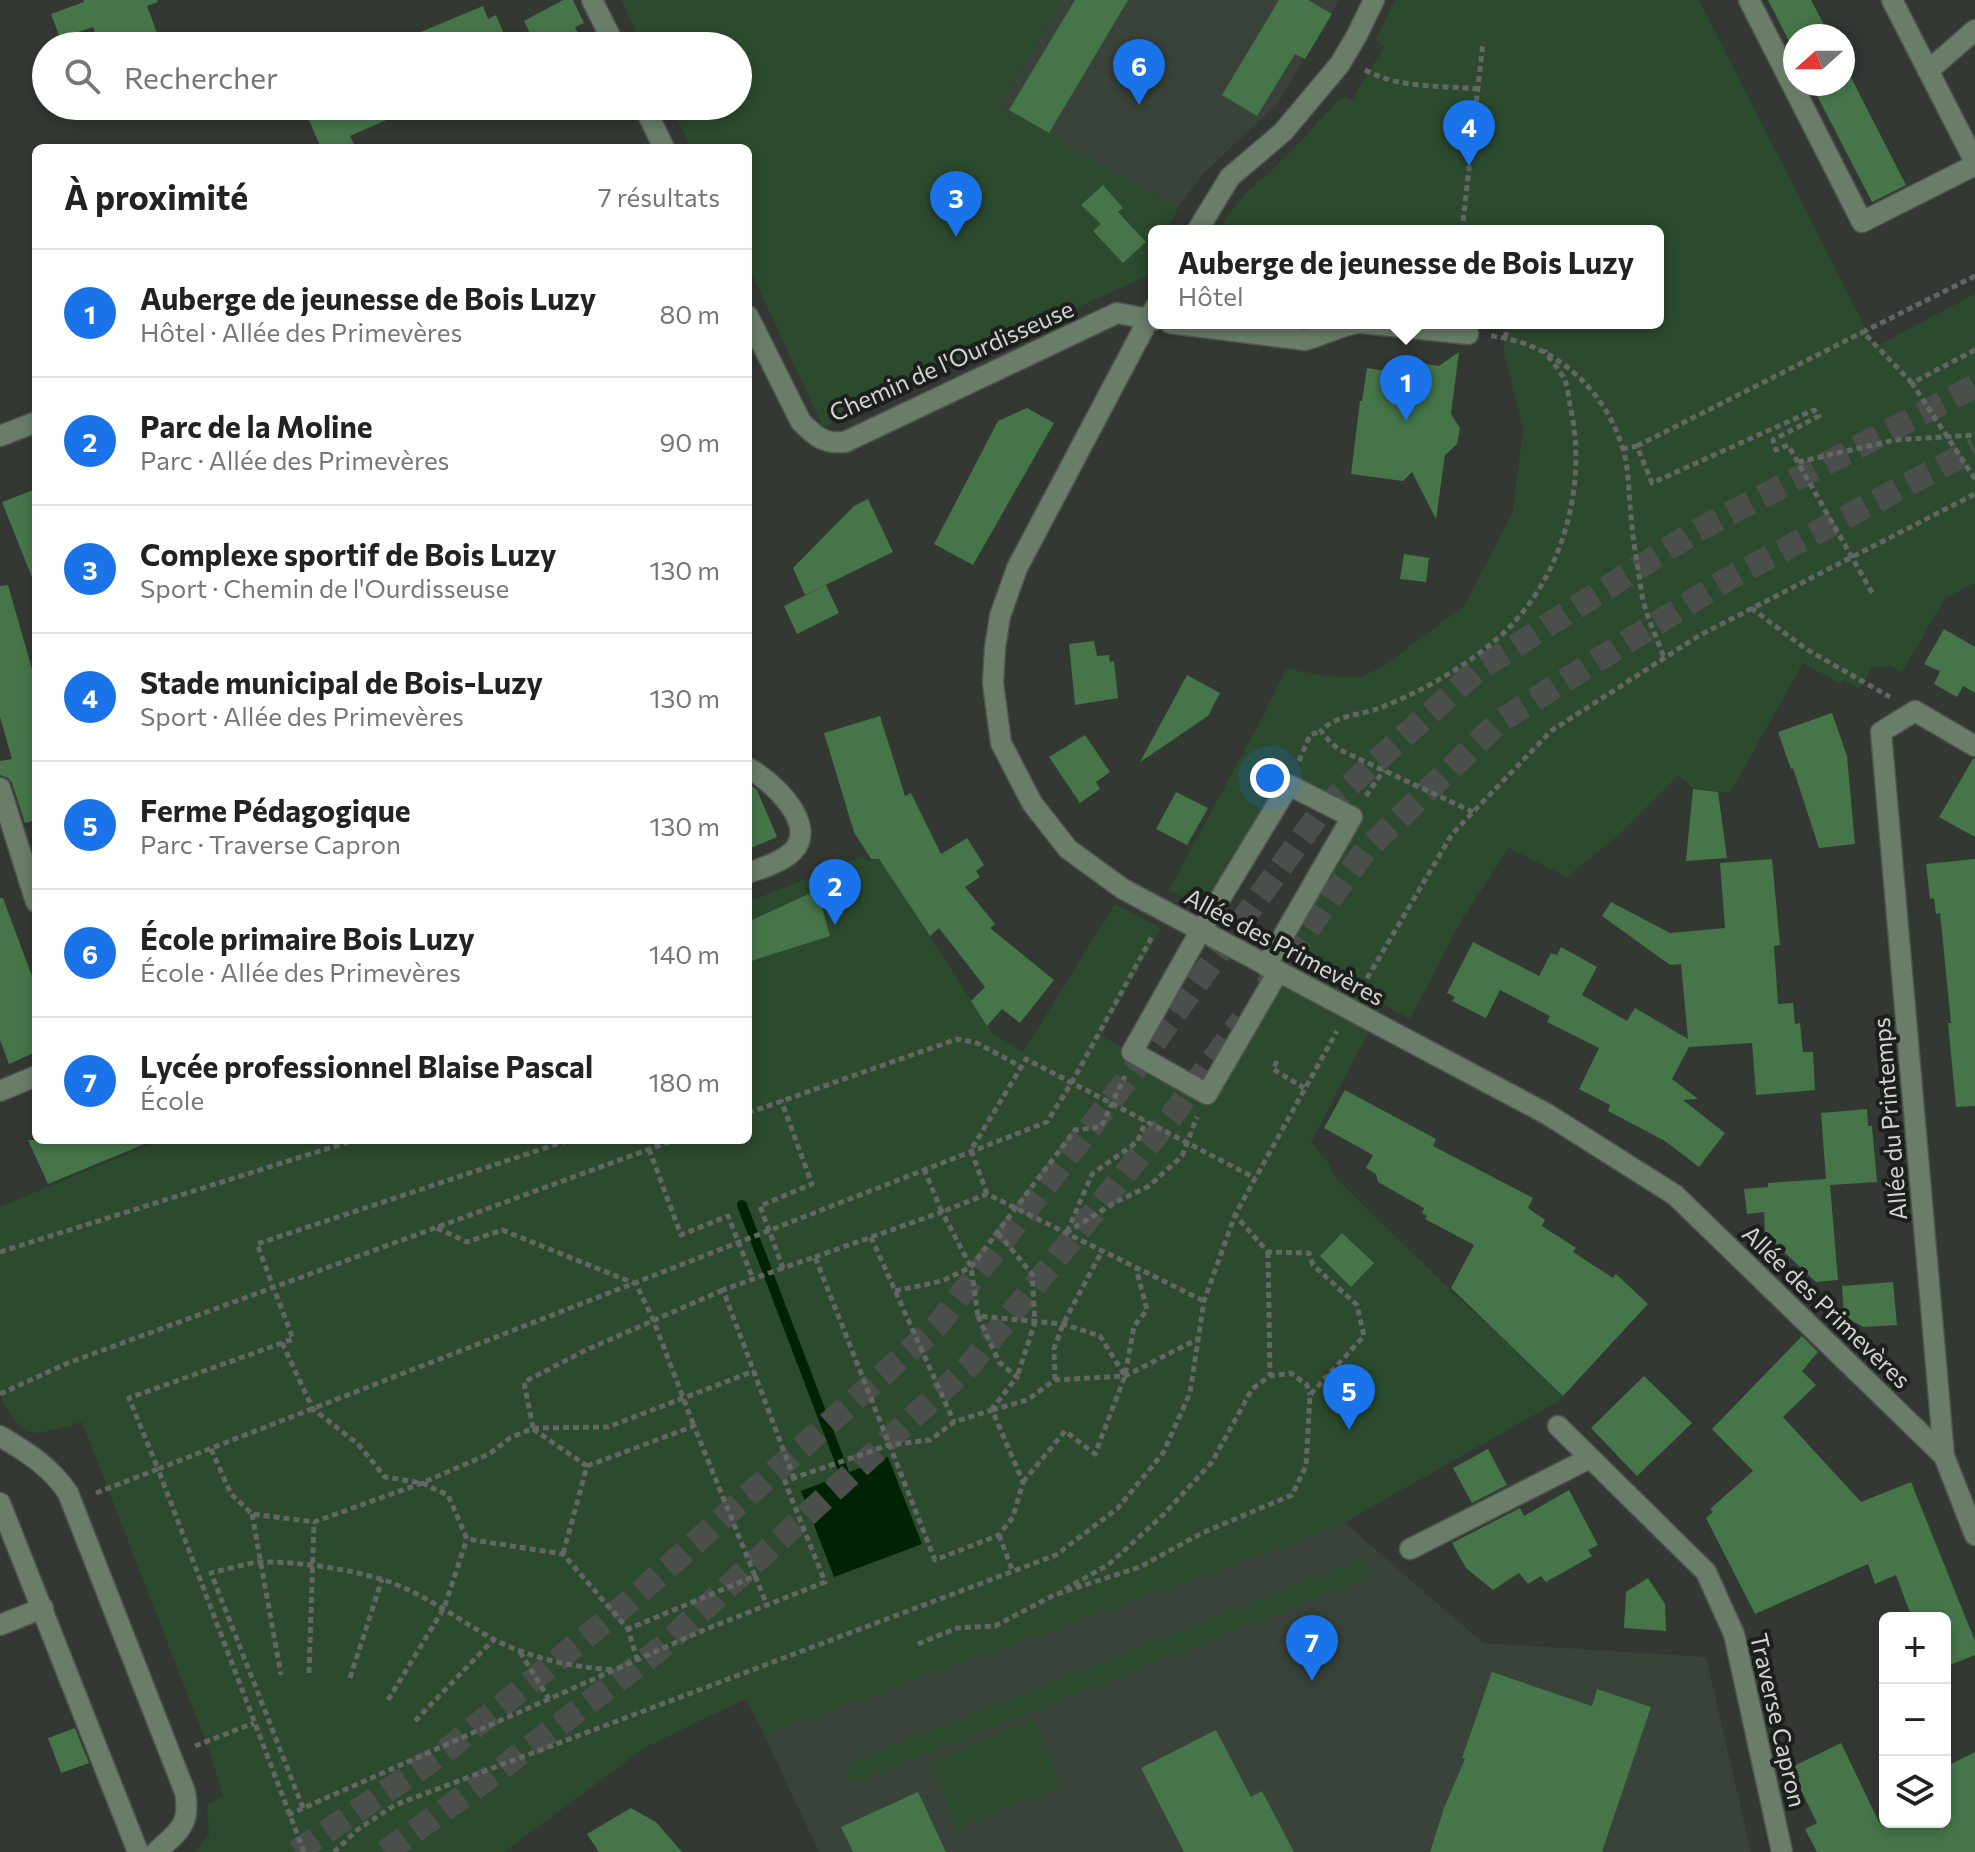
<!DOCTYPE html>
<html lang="fr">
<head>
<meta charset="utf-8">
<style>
  body { margin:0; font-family:Commissioner,sans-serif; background:#f2f2f2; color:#222 }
  .controls { position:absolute; right:24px; bottom:24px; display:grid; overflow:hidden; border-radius:12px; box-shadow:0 4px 12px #0003 }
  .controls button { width:72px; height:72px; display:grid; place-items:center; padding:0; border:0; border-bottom:2px solid #e0e0e0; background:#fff; color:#222; font:40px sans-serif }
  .compass { position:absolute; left:1783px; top:24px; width:72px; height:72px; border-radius:50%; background:#fff; box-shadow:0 4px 12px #0003; rotate:249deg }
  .you { position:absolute; left:1270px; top:778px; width:28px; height:28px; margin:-20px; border:6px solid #fff; border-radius:50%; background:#1a73e8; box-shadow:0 0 0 12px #1a73e833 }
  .badge { display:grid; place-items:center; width:52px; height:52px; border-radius:50%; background:#1a73e8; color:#fff; font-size:26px; font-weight:700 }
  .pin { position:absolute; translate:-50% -66px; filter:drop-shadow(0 2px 4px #0008) }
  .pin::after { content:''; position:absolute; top:42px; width:28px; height:24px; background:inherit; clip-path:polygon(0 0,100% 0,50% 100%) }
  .popup { position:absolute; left:1148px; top:225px; width:516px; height:104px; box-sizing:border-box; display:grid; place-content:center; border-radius:12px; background:#fff; filter:drop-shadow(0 2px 6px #0005); font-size:26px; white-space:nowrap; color:#767676 }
  .popup b { font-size:30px; color:#222 }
  .popup::after { content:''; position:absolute; left:50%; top:100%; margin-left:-16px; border:16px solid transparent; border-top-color:#fff }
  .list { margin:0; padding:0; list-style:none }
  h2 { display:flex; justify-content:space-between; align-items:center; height:104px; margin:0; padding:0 32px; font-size:34px }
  h2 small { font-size:26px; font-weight:400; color:#767676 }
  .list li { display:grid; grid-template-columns:52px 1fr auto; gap:24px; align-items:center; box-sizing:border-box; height:128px; padding:0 32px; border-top:2px solid #e0e0e0 }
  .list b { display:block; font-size:30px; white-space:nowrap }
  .list p { margin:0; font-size:26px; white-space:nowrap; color:#767676 }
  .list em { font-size:26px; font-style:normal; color:#767676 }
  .icon { flex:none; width:44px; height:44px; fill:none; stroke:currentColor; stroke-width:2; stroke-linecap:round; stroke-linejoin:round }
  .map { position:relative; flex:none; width:1975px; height:1852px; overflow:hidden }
  .search { position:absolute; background:#fff; box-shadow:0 4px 12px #0003; left:32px; top:32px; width:720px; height:88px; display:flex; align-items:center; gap:20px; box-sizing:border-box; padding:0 28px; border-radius:44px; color:#767676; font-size:30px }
  .panel { position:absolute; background:#fff; box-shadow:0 4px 12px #0003; left:32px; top:144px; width:720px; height:1000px; border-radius:12px }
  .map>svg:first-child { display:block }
  .built { fill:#394339 }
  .green { fill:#2c4a2e }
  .water { fill:#002304 }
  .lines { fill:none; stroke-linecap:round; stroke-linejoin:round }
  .stream { stroke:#002304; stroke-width:10 }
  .building { fill:#457549 }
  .highway-tunnel { stroke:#4b4f4b; stroke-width:24; stroke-dasharray:24 12; stroke-linecap:butt }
  .minor-casing { stroke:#4f544f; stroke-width:23 }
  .path { stroke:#636763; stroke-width:5; stroke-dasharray:6 4; stroke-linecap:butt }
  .minor { stroke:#697d69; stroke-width:20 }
  .labels { text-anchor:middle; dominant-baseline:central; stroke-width:8; stroke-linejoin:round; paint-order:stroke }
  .street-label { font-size:24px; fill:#d1d4d1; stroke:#1c1f1c }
</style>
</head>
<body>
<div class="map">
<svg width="1975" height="1852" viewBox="0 0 1975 1852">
  <rect width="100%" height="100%" fill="#333833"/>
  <path class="built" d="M1062,0H1339L1278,103L1202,175L1178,208L1000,106Z
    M1345,1523L1483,1643L1706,1657L1751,1852H819L764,1735Z"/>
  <path class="green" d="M621,0H1062L1000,106L1178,208L1167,231H1154V258L1146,276L823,427L748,266V148H691L671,106H738V46H643Z
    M1395,0H1699L1875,347L1975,294V583L1945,599L1902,672L1889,665L1883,668L1873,666L1860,689L1844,680L1840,684L1803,663L1730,793L1693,789L1678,775L1614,839L1567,877L1509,848L1461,921L1410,1019L1383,1004L1311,1143L1329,1163L1333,1175L1448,1288L1534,1366L1564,1398L1333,1529L764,1735L746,1699L646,1747L504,1852H195L209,1835L207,1805L223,1796L211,1755L82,1422C35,1434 24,1447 0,1395V1207L160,1140H748V902L863,856L866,861L879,860L887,870L992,1033L1023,1052L1115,904L1161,928L1101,1035L1207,1094L1292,956L1277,947L1351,817L1288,784L1211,912L1169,890L1263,716L1286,669L1335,677H1359L1382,667L1465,605L1513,511L1523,428L1503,347L1508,325L1497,323H1658V231H1219C1238,196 1259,183 1286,156C1306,137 1323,115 1343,96L1352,100L1384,47L1376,39Z
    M1364,1557L1370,1577L851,1784L843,1765Z
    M1034,1719L1061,1787L957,1828L930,1763Z"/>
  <path class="water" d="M888,1457L922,1544L834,1577L801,1491Z"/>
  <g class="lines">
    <path class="stream" d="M742,1205L845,1475"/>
  </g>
  <path class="building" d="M83,0H157L158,2L147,6L157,33L150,36L154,46H99L93,27L60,38L51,14L84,2Z
    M563,0H573L584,23L575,27L579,36L561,46H536L524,21Z
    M1075,0H1128L1049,133L1009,110Z
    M1279,0H1308L1332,14L1305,59L1295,54L1257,116L1222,95Z
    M1768,0H1811L1830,36H1795V53Z
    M483,6L488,19L496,15L509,46H387Z
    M1843,62L1906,185L1872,202L1811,84H1843Z
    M303,106H418L350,136L356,148H321Z
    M1103,185L1123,208L1118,212L1146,242L1123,263L1093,231L1101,224L1081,205Z
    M1459,352L1451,414L1460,428L1457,444L1445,455L1436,519L1412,472L1403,481L1351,474L1360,401H1362L1367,368L1411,375L1413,362L1439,366Z
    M1027,408L1054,423L973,565L934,544L998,421Z
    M36,489V585H35L2,502Z
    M868,499L893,552L805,595L793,568L854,506Z
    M1404,554L1429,558L1426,582L1400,579Z
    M8,585L36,683V820L25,823L12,783L8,778L0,775V761L12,759L0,717V586Z
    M826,585L839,613L797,634L784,606Z
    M1944,629L1975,647V693L1963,686L1957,697L1934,684L1940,671L1924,664Z
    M1094,641L1097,656L1109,655L1110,662L1114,661L1118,698L1075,705L1069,644Z
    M1187,675L1220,693L1208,716L1140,762Z
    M1832,713L1847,756L1855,844L1819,848L1793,768L1791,769L1778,732Z
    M880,716L905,796L911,793L941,854L967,838L984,865L976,871L980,877L965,887L995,924L990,928L1054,980L1020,1023L1002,1009L987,1026L971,1001L985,987L939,928L930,936L879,859H871L854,832L824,733Z
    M1085,735L1110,772L1096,782L1100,789L1080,803L1049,757Z
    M1973,759H1975V837L1939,817Z
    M748,783L757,790L777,837L748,849Z
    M1693,789L1718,792L1727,858L1686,861Z
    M1176,792L1208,808L1187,845L1156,829Z
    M1772,859L1780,945L1774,946L1778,1004L1793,1003L1795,1024L1800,1023L1803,1052H1813L1815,1090L1756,1095L1752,1043L1689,1047L1672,1079L1698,1099L1683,1100L1725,1133L1699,1167L1665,1141L1608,1111L1610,1105L1579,1089L1599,1048L1547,1022L1550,1016L1500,990L1486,1018L1452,1001L1455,997L1447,993L1473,942L1539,976L1551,953L1557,955L1561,947L1597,967L1582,995L1627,1021L1635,1008L1688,1039L1681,964L1670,965L1602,916L1611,902L1670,933L1725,928L1720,863Z
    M1975,859V1106L1956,1107L1948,1023H1951L1940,913L1936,914L1934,898L1930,899L1926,864Z
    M817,890L830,936L748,962V922Z
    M0,898H3L36,987V1052L9,1064L0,1040Z
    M1345,1090L1436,1139L1433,1146L1533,1198L1528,1208L1545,1220L1542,1226L1576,1248L1573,1252L1613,1278L1616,1274L1648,1304L1563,1396L1451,1288L1474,1245L1425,1219L1427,1216L1422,1213L1424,1208L1378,1182L1376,1174L1366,1168L1373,1155L1324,1128Z
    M1867,1109L1868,1126H1872L1877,1182L1830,1185L1838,1280L1816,1282L1765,1234L1764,1212L1747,1214L1744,1189L1768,1187V1183L1826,1179L1821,1113Z
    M28,1140H152V1141L48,1184Z
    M1342,1233L1374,1263L1351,1287L1320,1256Z
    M1893,1282L1897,1325L1864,1327L1844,1317L1842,1286Z
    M1802,1336L1818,1352L1802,1371L1816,1385L1783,1417L1861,1502L1911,1482L1975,1641V1655L1945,1667V1618H1912L1896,1575L1875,1584L1868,1564L1755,1614L1706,1518L1713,1512L1710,1509L1753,1471L1712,1429Z
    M1644,1376L1692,1423L1637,1476L1591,1428Z
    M1488,1449L1507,1485L1472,1503L1453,1468Z
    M1569,1490L1598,1545L1588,1550L1592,1556L1546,1582L1541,1576L1528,1584L1519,1573L1493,1590L1466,1568L1452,1543L1520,1508L1524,1516Z
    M1648,1578L1665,1604L1666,1631L1624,1628L1626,1592Z
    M1492,1672L1592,1706L1597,1689L1651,1707L1602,1852H1430L1444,1808L1465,1759L1462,1758Z
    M75,1728L89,1763L61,1773L48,1738Z
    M1216,1730L1251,1797L1262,1791L1294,1852H1184L1141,1768Z
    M1841,1743L1879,1822H1945V1767L1975,1752V1852H1817L1805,1829L1817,1823L1790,1768Z
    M918,1792L946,1852H853L841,1827Z
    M631,1808L656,1822L682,1852H599L587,1834Z"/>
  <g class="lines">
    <path class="highway-tunnel" d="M1266,987L1365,851L1500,721L1726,580L1975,449
      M296,1852L443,1753L630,1601L936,1327L1126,1081L1322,810L1479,669L1696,531L1975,386
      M385,1852L478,1786L661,1648L969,1366L1171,1117L1242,1020"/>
    <g class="minor-casing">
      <path id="minor" d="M592,0L615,46
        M1749,0L1862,222L1975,165
        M1892,0L1975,162
        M1928,71L1975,30
        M644,106L664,148
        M1197,231L1230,177L1283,132L1340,64L1357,35L1374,0
        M1154,309L1017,568L1000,616L995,648L993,683L1001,743L1032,803L1068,849L1123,889L1547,1114L1675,1195L1944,1456
        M748,316L801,422C816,437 824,444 845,442L1117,313L1154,320
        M1170,323L1305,340C1323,335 1339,326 1358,323
        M1363,323L1468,334
        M0,436L36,422
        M1975,746L1915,711L1881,732L1944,1456L1975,1535
        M748,768C771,780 819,824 793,851C782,862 762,868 748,873
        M0,788L36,902
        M1266,966L1352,817L1289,785L1201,930L1132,1052L1207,1094L1278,972
        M0,1091L36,1076
        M1558,1426L1706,1572L1734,1634L1782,1852
        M0,1436C27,1452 51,1467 68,1493L185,1792C191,1825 179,1831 156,1852
        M0,1503L138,1852
        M1410,1549L1590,1458
        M0,1625L43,1608"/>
    </g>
    <path class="path" d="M1365,70C1401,89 1439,85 1478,89
      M1462,231L1483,42
      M1491,336C1557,343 1612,395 1626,461C1629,478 1629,498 1631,516C1633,542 1638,568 1642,595C1646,616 1657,638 1664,658
      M1505,338L1509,323
      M1975,350L1912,383L1975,479
      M1912,383L1863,332L1975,276
      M1637,446L1863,332
      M1622,449L1637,446L1652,483L1814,410L1819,416L1773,440L1776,450L1788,445L1874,596
      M1798,462L1895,440L1975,435
      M1751,608L1806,649L1890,697
      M1299,761L1310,735L1321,731
      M1366,796L1384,770
      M1473,812L1340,750L1330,742L1321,731C1334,716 1359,715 1377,709C1390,704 1404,698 1416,692C1444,678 1474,659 1498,638C1560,584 1588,490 1571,410C1569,401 1568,389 1565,380C1560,370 1550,360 1544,350
      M1362,987L1452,834L1551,731L1700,635L1975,494
      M1277,1061L1273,1069L1304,1088
      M748,1113L957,1039L977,1043L1020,1066
      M649,1149L681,1235L728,1216L753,1279
      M924,1169L942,1212L987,1194L1204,1301
      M987,1194L971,1150L1026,1059L1255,1178
      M437,1228L467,1242L502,1230L636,1284L653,1319L694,1426
      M1067,1232L1092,1174L1137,1142L1146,1121
      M998,1233L1032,1274L1035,1322L1017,1377
      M1066,1233L1114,1203L1149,1186L1182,1156L1197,1117
      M871,1237L954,1422
      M0,1252L355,1140
      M1268,1252L1270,1376
      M815,1257L942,1212L971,1267L978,1316L1063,1324L1100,1336L1125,1376
      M783,1268L723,1290L794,1478
      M895,1291L942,1281L971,1267L1075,1130L1101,1127L1125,1076
      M978,1316L999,1362L1017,1377L992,1409
      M282,1343L313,1409L358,1444L385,1477L422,1483L448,1495L467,1539L563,1554L628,1629L637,1659
      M1055,1380L1054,1349L1063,1324L1102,1251
      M0,1394L68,1363L674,1140
      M992,1410L1027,1400L1055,1380L1125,1376L1198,1339
      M533,1428L608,1427L754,1371
      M533,1429L587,1466L563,1554
      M211,1449L231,1494L252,1514L314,1522L422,1483L489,1454L510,1438L533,1428L524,1382L586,1350L723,1290
      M587,1466L694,1426L755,1576L628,1629
      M1023,1482L1065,1431L1095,1454L1125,1376L1134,1326L1147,1310L1136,1268
      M96,1493L158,1469L129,1398L293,1339L257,1244L569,1140
      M252,1514L281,1675
      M999,1535L1013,1572
      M755,1576L767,1605
      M1065,1589L1108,1565L1163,1515L1212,1462L1252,1389L1270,1376L1291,1373L1307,1385L1310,1395
      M918,1644L957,1628L995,1626L1054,1595L1140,1567L1202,1533L1292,1495L1306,1466L1310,1395L1364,1336L1357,1305L1313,1265L1309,1253L1268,1252L1235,1215
      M520,1652L549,1699
      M309,1673L314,1522
      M350,1678L382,1579
      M388,1700L444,1608L467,1539
      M415,1721L494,1639
      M195,1746L254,1723
      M303,1808L211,1573C228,1569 248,1562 265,1562C300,1562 348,1569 381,1579C423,1592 458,1620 495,1640C533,1659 572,1667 614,1670
      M288,1815L704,1630L825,1582L785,1482L794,1478L889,1445L930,1440L954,1422L992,1410L1023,1482L1013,1517L999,1535L935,1560L815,1257L783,1268L760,1206L812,1184L781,1100
      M304,1852L158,1469L1047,1122L1072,1082L1153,935
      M334,1852L357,1830L395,1805L1056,1555L1117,1509L1163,1453L1190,1393L1204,1301L1235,1215L1337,1031"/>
    <use href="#minor" class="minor"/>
  </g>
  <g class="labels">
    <g class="street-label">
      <text transform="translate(951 360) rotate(-24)">Chemin de l'Ourdisseuse</text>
      <text transform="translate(1285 946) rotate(28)">Allée des Primevères</text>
      <text transform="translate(1889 1119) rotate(-95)">Allée du Printemps</text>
      <text transform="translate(1827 1306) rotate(44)">Allée des Primevères</text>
      <text transform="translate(1779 1720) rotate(77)">Traverse Capron</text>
    </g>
  </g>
</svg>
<div class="controls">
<button>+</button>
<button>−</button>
<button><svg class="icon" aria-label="layers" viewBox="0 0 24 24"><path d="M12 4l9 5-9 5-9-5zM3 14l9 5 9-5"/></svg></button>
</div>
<svg class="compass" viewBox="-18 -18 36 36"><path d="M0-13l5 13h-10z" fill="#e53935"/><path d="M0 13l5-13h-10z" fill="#767676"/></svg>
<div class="you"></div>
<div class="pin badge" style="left:1406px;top:421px">1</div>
<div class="popup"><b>Auberge de jeunesse de Bois Luzy</b>Hôtel</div>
<div class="pin badge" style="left:835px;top:925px">2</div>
<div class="pin badge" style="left:956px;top:237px">3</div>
<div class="pin badge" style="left:1469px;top:166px">4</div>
<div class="pin badge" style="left:1349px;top:1430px">5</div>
<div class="pin badge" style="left:1139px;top:105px">6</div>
<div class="pin badge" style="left:1312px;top:1681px">7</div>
<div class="search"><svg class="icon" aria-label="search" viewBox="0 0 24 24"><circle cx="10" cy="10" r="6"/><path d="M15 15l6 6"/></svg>Rechercher</div>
<section class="panel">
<h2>À proximité<small>7 résultats</small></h2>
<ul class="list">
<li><span class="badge">1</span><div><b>Auberge de jeunesse de Bois Luzy</b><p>Hôtel · Allée des Primevères</p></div><em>80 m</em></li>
<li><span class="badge">2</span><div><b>Parc de la Moline</b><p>Parc · Allée des Primevères</p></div><em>90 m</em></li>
<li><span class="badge">3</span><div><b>Complexe sportif de Bois Luzy</b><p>Sport · Chemin de l'Ourdisseuse</p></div><em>130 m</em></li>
<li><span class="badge">4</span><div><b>Stade municipal de Bois-Luzy</b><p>Sport · Allée des Primevères</p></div><em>130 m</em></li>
<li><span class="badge">5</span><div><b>Ferme Pédagogique</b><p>Parc · Traverse Capron</p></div><em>130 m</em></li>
<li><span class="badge">6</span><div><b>École primaire Bois Luzy</b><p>École · Allée des Primevères</p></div><em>140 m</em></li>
<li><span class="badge">7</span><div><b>Lycée professionnel Blaise Pascal</b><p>École</p></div><em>180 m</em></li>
</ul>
</section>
</div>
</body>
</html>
